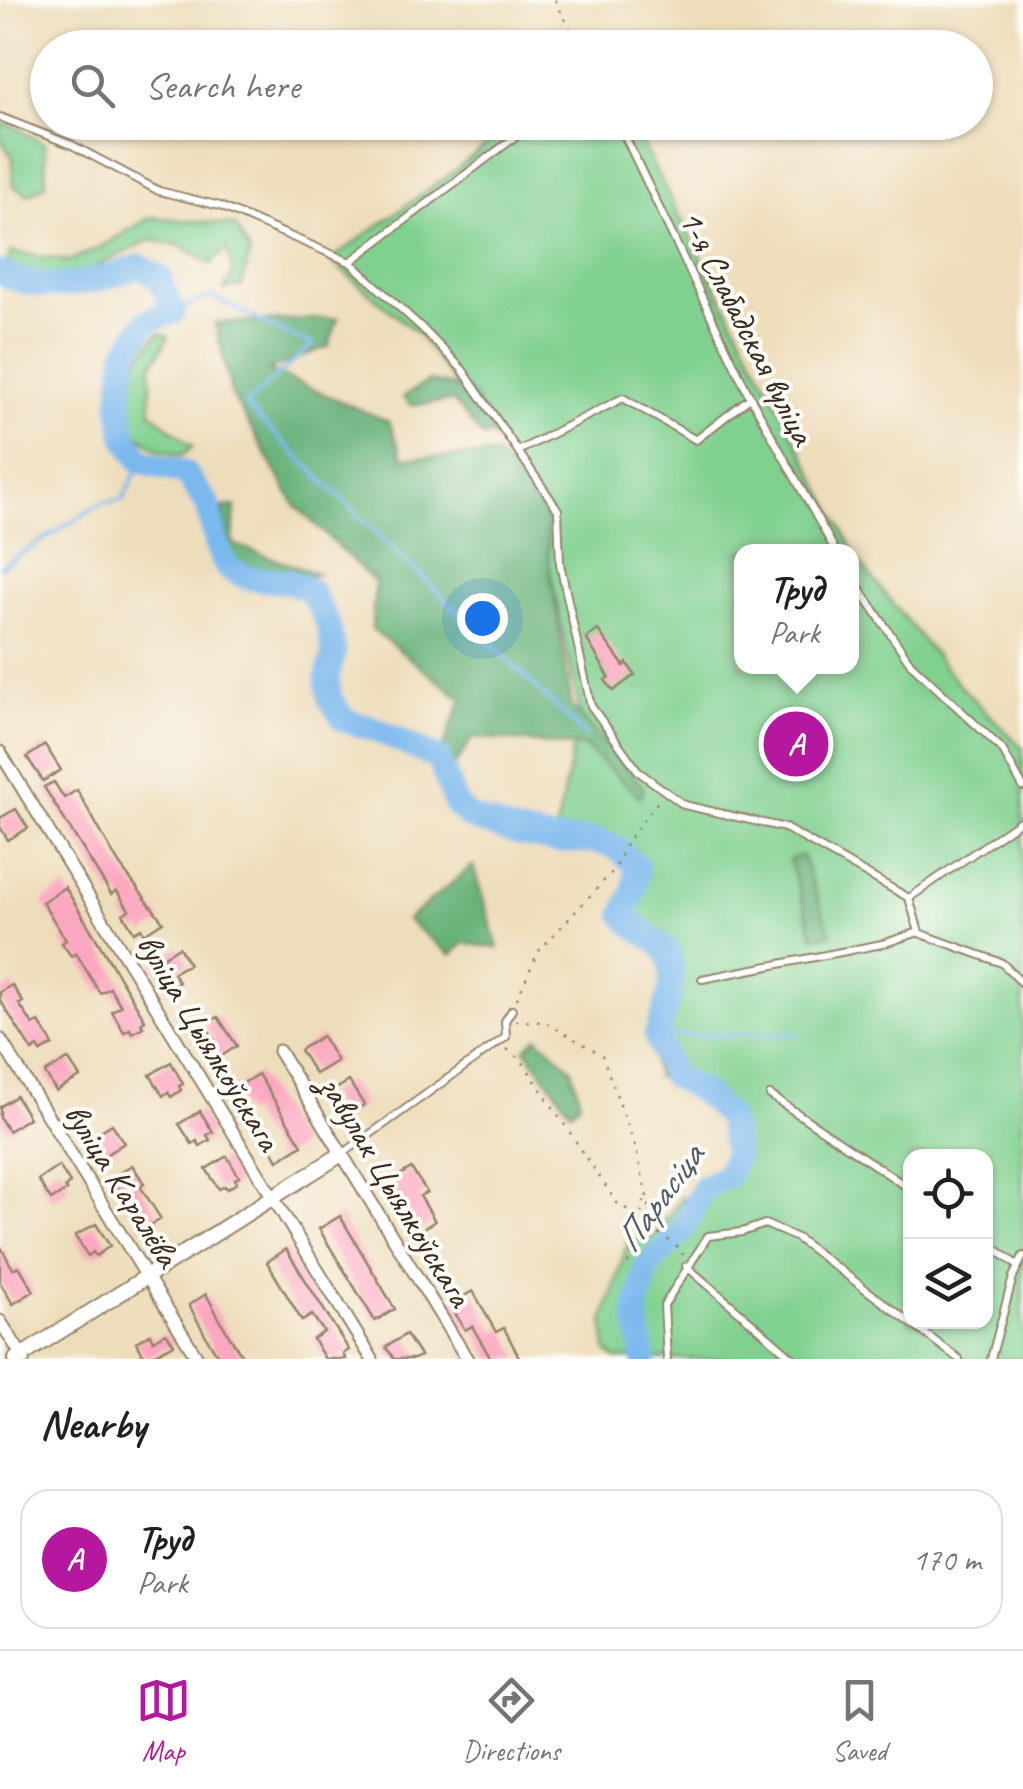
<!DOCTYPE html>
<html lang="en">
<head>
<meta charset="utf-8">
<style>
  body { margin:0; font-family:Caveat,sans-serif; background:#f2f2f2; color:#202124 }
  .controls { position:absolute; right:30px; bottom:30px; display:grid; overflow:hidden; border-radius:20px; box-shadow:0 2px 8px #0004 }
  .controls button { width:90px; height:90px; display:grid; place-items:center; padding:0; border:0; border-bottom:2px solid #e0e0e0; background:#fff; color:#202124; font:50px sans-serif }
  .you { position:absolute; left:482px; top:618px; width:35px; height:35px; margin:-25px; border:8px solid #fff; border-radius:50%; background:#1a73e8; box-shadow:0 0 0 15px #1a73e833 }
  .badge { display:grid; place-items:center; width:65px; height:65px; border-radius:50%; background:#b5179e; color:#fff; font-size:32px; font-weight:700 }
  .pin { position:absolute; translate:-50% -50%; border:5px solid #fff; box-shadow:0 2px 10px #0006 }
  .popup { position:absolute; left:734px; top:544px; width:125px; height:130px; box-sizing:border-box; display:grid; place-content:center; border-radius:20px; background:#fff; filter:drop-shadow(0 2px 8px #0005); font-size:32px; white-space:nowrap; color:#757577 }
  .popup b { font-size:38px; color:#202124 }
  .popup::after { content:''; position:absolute; left:50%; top:100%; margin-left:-20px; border:20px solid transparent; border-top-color:#fff }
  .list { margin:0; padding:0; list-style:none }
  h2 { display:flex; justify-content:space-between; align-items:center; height:130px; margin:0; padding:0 40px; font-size:42px }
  h2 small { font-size:32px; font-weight:400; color:#757577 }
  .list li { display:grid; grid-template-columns:65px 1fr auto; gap:30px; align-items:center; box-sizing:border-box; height:140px; margin:0 20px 20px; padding:0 20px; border:2px solid #e0e0e0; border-radius:30px }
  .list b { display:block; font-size:38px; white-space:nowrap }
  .list p { margin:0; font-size:32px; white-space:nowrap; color:#757577 }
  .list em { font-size:32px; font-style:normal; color:#757577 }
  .icon { flex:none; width:55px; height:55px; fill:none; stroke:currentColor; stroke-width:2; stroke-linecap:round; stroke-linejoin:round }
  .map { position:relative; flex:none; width:1023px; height:1359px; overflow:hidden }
  .search { position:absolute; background:#fff; box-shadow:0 2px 8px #0004; left:30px; right:30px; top:30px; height:110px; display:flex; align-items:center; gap:25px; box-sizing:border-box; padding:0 35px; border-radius:55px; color:#757577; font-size:38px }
  .sheet { height:290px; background:#fff }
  nav { display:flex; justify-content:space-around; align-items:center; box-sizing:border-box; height:140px; border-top:2px solid #e0e0e0; background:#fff; font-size:28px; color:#757577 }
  nav a { display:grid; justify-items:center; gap:5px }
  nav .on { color:#b5179e }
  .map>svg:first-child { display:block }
  .green { fill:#80d090; stroke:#5e7d57; stroke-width:2.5; fill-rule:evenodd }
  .forest { fill:#68b27a; stroke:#526e4c; stroke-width:2.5 }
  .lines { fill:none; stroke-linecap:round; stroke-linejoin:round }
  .stream { stroke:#7ab8ed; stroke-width:4 }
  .river { stroke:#7ab8ed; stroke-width:25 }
  .building { fill:#fba7c0 }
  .service-casing { stroke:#94846c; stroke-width:10 }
  .minor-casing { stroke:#94846c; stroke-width:15 }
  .tertiary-casing { stroke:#94846c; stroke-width:18 }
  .path { stroke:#94846c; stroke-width:2.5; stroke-dasharray:2.5 8; stroke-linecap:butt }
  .service { stroke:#fff; stroke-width:6 }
  .minor { stroke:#fff; stroke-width:11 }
  .tertiary { stroke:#fff; stroke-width:14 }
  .labels { text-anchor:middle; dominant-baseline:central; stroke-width:8; stroke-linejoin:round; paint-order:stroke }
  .street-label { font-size:35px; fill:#3b2a1e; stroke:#fdfcf7 }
  .water-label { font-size:38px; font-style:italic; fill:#515c66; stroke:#fdfcf7 }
</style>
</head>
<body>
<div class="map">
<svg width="1023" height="1359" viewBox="0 0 1023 1359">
  <rect width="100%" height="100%" fill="#fdfcf7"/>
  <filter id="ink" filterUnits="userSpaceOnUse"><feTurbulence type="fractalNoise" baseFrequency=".01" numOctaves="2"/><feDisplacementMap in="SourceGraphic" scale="20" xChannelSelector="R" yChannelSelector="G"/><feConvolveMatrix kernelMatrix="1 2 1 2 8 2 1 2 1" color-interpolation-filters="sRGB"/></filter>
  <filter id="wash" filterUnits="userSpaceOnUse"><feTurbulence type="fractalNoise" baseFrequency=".0048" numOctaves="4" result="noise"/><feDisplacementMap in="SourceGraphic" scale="40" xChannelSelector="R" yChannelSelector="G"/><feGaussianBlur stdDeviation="2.25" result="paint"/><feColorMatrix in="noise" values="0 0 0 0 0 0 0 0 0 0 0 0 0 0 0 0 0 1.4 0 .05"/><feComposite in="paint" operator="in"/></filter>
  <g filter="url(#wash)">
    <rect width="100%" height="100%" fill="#edb"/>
    <path class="green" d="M0,123L15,127L45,144L46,184L29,195L12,185L13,158L0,139Z
      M513,123H631L860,563L959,685L1023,748V1359H616L606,1350L604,1320L628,1242L655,1235L682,1197L689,1217L704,1187L727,1176L735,1157L731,1126L702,1101L656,1076C654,1060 647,1037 650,1021C655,995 686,978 665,949C655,935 635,930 624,914L634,892L637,867C608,839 593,841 554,841L580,712L550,571L545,507L419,335L330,260L452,173ZM741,552H851V666H741ZM910,1156H986V1322H910Z
      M151,217L235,225L250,253L242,286L224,290L233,273L227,248L211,264L181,246L150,240L85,272L53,278L6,266L11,252L69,261L97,249Z
      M159,333L169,336L151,367V412L193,447L181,456L157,449L133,431C127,378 123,374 159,333Z"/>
    <path class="forest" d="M338,318L329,346L268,370L389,422L403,458L497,455L545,507L550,571L572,706L644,789L640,797L585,747L473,737L456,764L441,753L462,699L372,629L375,582L296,506L232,395L215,323Z
      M429,381L467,389L499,433L483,437L453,401L411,405L403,397Z
      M235,506L233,544L317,574L304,577L231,562L223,507Z
      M802,855L831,935L814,937L789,860Z
      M473,866L498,948L464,943L451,955L407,920Z
      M537,1037L572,1069L580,1102L571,1111L525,1049Z"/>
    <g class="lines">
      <path class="stream" d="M173,312L211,296L284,333L313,344L245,405L585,735
        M0,567L102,503L123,500L141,461
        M656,1036L799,1034"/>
      <path class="river" d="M0,272C46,297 93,283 139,266L160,278L173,312L147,321L126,352L120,403L125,437L141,461L185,473L208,505L218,549L227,568L248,578L290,582L310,590L328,624L334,652L327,679L330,699L344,720L377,730L439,759L456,805L469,817L515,833L554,841H595L616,847L637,867L634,892L624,914C634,929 648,934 661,945C684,966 665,1011 656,1036L673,1076L702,1092L729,1118L736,1153L727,1176L704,1187L681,1232L647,1267L636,1312L644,1359"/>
    </g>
    <g id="blocks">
      <path class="building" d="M598,630L624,666L627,663L635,675L613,691L605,680L609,677L586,638Z
        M45,745L61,770L43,781L27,757Z
        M54,782L64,798L77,790L119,864L163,922L144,934L141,928L134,932L123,914L129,910L117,891L111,894L44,787Z
        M16,809L28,828L8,840L0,827V818Z
        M65,887L145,1020L141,1023L143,1027L132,1033L130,1029L124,1032L112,1011L121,1006L110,988L100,993L76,953L71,956L62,943L66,940L42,902Z
        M179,947L189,964L173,973L179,982L168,988L153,963Z
        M12,985L23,1002L19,1004L33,1025L39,1022L53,1045L41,1052L38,1047L32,1051L0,1000V992Z
        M218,1017L237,1046L214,1061L204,1046L214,1039L205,1025Z
        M322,1036L337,1061L315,1074L300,1050Z
        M68,1059L80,1077L56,1091L45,1073Z
        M171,1062L183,1084L179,1086L181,1090L171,1097L168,1092L163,1096L150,1075Z
        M258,1074L302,1145L278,1160L250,1112L246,1114L231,1091Z
        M349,1081L364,1105L343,1119L328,1094Z
        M16,1096L29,1118L8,1131L0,1118V1107Z
        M200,1111L213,1132L207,1135L210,1140L200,1146L197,1141L192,1144L179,1124Z
        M112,1124L124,1143L99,1159L87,1140Z
        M227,1156L239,1177L235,1179L237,1183L227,1189L225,1186L219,1189L206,1169Z
        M132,1165L144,1183L140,1186L161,1219L143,1230L112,1178Z
        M59,1166L70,1183L65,1187L67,1190L51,1200L38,1180Z
        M411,1168L427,1192L420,1196L435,1221L416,1233L383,1186Z
        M340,1216L395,1309L375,1321L319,1229Z
        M96,1224L110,1246L96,1256L93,1252L88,1256L75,1236Z
        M0,1245L13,1269L19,1266L34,1291L13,1304L0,1283Z
        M286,1249L349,1350L343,1354L346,1359H325L313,1339L324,1332L312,1315L302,1321L267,1262Z
        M473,1291L496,1332L504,1328L520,1359H491L472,1326L465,1330L450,1304Z
        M206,1294L224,1327L244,1359H220L212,1347L189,1305Z
        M166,1333L174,1344L146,1359L136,1342L150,1334L153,1340Z
        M406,1334L420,1356L414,1359H394L386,1347Z"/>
    </g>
  </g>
  <g filter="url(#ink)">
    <use href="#blocks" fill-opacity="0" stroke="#94846c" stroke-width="2.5"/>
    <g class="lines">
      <g class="service-casing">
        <path id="service" d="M0,117L72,145L159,191L220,206L350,262L422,328L462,369L558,510L560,564L591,706L639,772L684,805L785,828L909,898L919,932
          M618,122L747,391L836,552
          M350,262L535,122
          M518,451L623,398L696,440L751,397
          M851,576L911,664L1002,749L1023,787
          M909,898L1023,819
          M919,933L1002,963L1023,984
          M702,979L882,944L919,932
          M770,1095L910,1189
          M341,1155L506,1037L505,1021L512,1010
          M986,1242L1018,1266
          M686,1266L794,1359
          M667,1359L664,1305L708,1236L742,1232L765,1224L797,1238L959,1359
          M991,1359L1013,1277L1023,1256"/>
      </g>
      <g class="minor-casing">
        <path id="minor" d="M0,752L372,1359
          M0,1039L198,1359
          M279,1051L467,1359
          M0,1321L24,1359"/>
      </g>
      <g class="tertiary-casing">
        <path id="tertiary" d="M16,1359L340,1155"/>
      </g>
      <path class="path" d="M555,0L580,48
        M517,999L538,952L615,869L628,840L659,800
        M516,1021L545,1022L602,1055L636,1149L655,1231L682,1250L683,1255
        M507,1049L522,1061L617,1203L640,1217
        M628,1264L646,1194"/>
      <use href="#service" class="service"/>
      <use href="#minor" class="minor"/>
      <use href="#tertiary" class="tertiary"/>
    </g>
  </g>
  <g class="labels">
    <g class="street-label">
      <text transform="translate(747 327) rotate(63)">1-я Слабадская вуліца</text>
      <text transform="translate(209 1042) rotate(59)">вуліца Цыялкоўскага</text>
      <text transform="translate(122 1185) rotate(58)">вуліца Каралёва</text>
      <text transform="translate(396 1191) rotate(59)">завулак Цыялкоўскага</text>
    </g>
    <g class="water-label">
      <text transform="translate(659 1198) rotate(-54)">Парасіца</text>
    </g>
  </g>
</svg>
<div class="controls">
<button><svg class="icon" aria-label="locate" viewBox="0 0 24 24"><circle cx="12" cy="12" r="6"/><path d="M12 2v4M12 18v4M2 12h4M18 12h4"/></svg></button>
<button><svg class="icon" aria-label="layers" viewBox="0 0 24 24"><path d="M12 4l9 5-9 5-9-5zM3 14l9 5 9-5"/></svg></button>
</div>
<div class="you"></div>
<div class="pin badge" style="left:796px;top:744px">A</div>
<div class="popup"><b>Труд</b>Park</div>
<div class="search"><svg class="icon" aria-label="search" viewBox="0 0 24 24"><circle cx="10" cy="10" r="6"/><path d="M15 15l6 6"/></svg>Search here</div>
</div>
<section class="sheet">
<h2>Nearby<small></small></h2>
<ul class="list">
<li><span class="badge">A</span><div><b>Труд</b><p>Park</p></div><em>170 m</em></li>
</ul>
</section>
<nav>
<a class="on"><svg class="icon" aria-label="map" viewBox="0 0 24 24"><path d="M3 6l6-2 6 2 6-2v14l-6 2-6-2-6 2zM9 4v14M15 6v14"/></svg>Map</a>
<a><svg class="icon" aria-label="directions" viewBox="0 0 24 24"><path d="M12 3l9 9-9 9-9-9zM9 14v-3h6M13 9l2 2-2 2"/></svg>Directions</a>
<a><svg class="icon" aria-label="saved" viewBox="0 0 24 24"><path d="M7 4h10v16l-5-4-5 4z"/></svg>Saved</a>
</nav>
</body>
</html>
